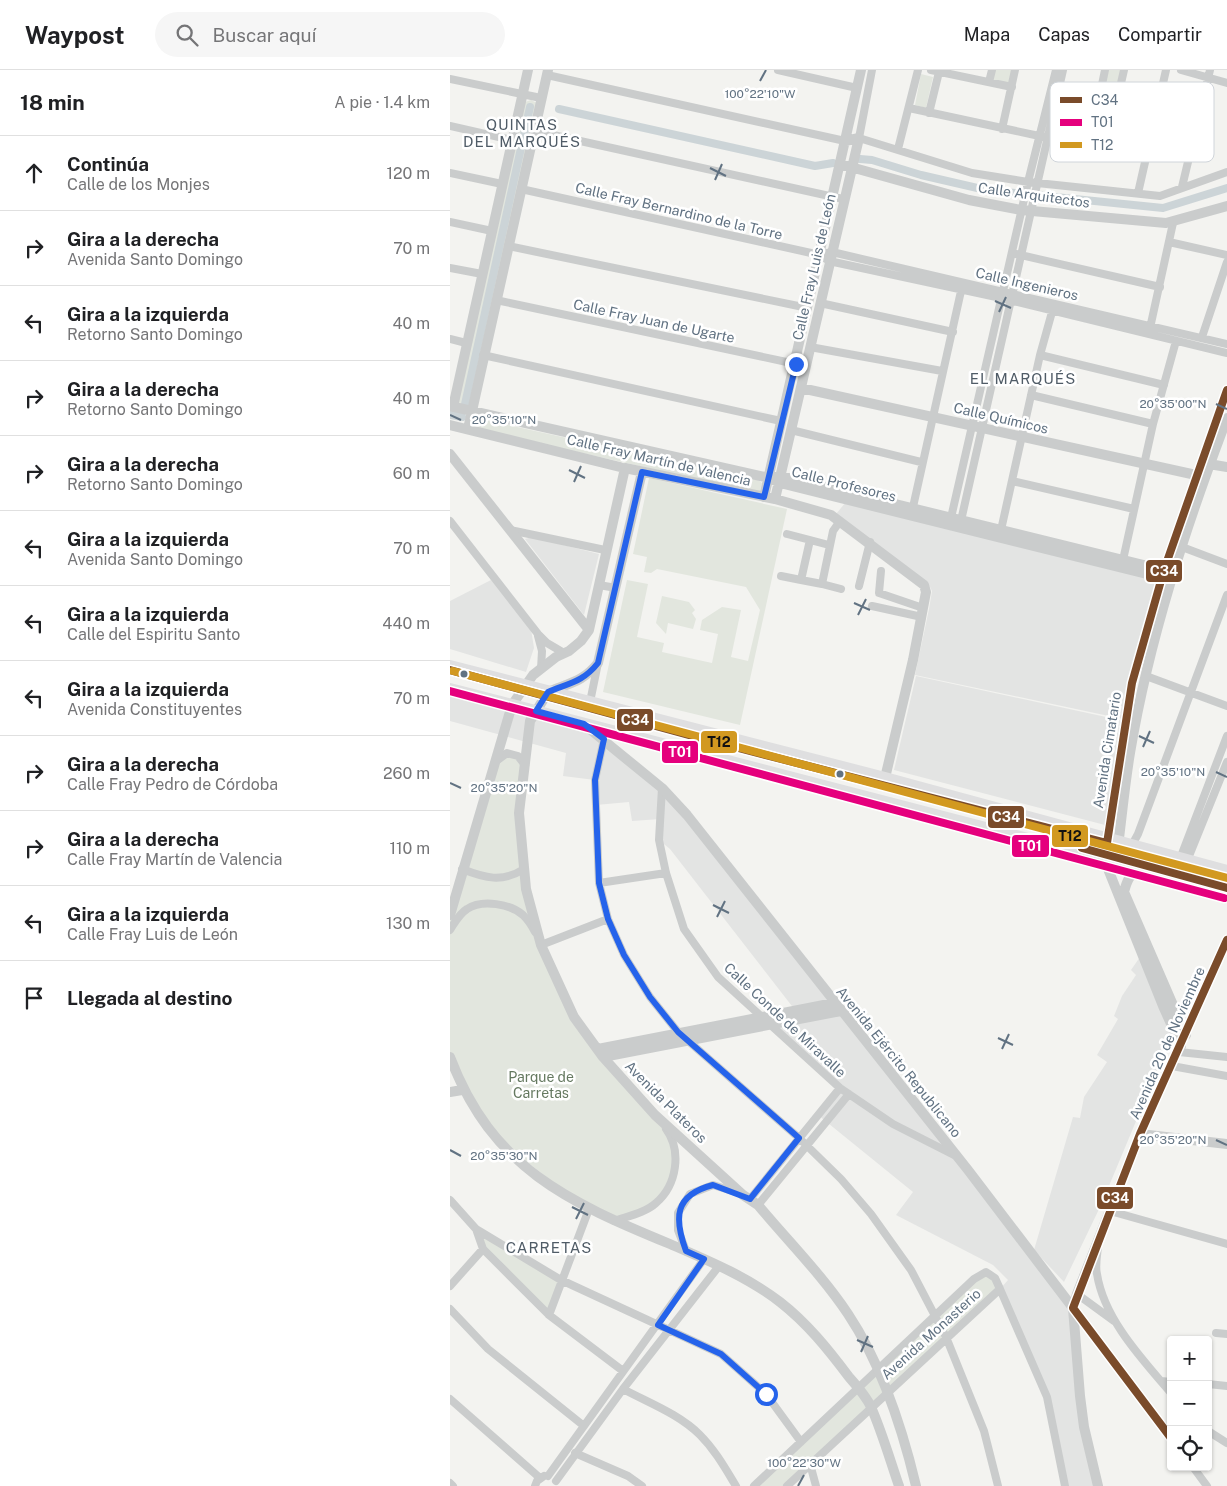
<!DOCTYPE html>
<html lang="es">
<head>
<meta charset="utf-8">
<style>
  body { margin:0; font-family:"Public Sans",sans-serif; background:#f6f6f6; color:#202124 }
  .controls { position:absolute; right:15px; bottom:15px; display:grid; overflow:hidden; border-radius:5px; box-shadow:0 1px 4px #0004 }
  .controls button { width:45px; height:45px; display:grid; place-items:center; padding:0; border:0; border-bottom:1px solid #e0e0e0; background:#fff; color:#202124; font:25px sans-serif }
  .stop { position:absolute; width:15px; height:15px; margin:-11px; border:4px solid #2563eb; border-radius:50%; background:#fff }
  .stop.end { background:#2563eb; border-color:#fff; box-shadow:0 1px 5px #0008 }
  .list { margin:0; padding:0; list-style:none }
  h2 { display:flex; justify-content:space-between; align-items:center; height:65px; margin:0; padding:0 20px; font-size:21px }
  h2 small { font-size:16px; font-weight:400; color:#757577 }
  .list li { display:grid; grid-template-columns:32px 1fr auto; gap:15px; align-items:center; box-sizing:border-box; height:75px; padding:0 20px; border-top:1px solid #e0e0e0 }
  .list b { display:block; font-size:19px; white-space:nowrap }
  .list p { margin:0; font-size:16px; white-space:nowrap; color:#757577 }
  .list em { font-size:16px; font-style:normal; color:#757577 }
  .icon { flex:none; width:28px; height:28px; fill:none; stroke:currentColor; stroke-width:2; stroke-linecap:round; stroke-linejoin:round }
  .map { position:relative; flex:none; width:777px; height:1416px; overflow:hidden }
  header { display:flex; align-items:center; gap:30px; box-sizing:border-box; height:70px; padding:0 25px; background:#fff; border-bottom:1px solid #e0e0e0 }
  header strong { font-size:24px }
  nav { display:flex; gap:28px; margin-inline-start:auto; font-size:18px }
  .search { width:350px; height:45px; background:#f6f6f6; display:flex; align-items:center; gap:12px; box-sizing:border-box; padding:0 18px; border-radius:28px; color:#757577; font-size:19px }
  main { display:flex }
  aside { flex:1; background:#fff }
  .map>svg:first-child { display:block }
  .built { fill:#e3e4e3 }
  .green { fill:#e2e6de }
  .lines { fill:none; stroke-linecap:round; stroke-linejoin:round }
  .canal { stroke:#ccd4d7; stroke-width:8 }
  .minor { stroke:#cacccc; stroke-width:8 }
  .tertiary { stroke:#cacccc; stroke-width:10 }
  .primary { stroke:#dfdfe0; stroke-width:12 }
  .bus-1-casing { stroke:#fff; stroke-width:11 }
  .bus-2-casing { stroke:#fff; stroke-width:11 }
  .bus-3-casing { stroke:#fff; stroke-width:11 }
  .bus-1 { stroke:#7a4b2a; stroke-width:8 }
  .bus-2 { stroke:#e5007d; stroke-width:8 }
  .bus-3 { stroke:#d29920; stroke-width:8 }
  .route { stroke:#2563eb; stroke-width:6 }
  .ticks { fill:none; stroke:#617282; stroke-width:2 }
  .bus-dot { fill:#617282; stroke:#fff; stroke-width:2 }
  .labels { text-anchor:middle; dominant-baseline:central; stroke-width:5; stroke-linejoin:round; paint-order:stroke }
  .street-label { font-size:14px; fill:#617282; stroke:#fff }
  .park-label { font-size:14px; fill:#657960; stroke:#fff }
  .neighbourhood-label { font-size:15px; letter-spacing:1px; fill:#505c67; stroke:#fff }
  .key { fill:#fff; stroke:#d0d5da; stroke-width:1 }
  .key-label { font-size:14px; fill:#617282 }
  .ticks-label { font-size:12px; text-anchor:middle; fill:#617282; stroke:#fff; stroke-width:5; stroke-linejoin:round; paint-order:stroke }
  .line-badge { stroke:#fff; stroke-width:2 }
  .badge-label { font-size:14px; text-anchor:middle; font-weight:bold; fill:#fff }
  .pale-badge-label { font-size:14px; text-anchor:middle; font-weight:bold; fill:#111 }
</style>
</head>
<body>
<header>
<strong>Waypost</strong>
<div class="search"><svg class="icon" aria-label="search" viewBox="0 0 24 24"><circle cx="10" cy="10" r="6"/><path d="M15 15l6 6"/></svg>Buscar aquí</div>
<nav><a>Mapa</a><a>Capas</a><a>Compartir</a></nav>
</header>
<main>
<aside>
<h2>18 min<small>A pie · 1.4 km</small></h2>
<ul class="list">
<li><svg class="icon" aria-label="ahead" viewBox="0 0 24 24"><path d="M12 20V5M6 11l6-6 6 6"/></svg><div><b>Continúa</b><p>Calle de los Monjes</p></div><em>120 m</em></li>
<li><svg class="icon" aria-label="right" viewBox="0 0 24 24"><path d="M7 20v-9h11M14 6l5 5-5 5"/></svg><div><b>Gira a la derecha</b><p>Avenida Santo Domingo</p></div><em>70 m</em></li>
<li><svg class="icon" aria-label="left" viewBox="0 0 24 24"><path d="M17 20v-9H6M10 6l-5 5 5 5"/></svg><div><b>Gira a la izquierda</b><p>Retorno Santo Domingo</p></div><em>40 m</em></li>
<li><svg class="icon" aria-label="right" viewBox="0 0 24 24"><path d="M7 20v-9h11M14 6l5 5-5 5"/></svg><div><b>Gira a la derecha</b><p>Retorno Santo Domingo</p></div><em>40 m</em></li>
<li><svg class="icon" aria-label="right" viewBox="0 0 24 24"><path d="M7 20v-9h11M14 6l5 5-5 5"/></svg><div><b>Gira a la derecha</b><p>Retorno Santo Domingo</p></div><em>60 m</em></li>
<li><svg class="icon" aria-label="left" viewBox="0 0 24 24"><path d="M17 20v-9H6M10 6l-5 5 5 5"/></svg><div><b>Gira a la izquierda</b><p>Avenida Santo Domingo</p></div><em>70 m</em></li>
<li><svg class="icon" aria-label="left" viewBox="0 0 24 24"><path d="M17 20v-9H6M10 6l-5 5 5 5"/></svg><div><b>Gira a la izquierda</b><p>Calle del Espiritu Santo</p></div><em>440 m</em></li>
<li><svg class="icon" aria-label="left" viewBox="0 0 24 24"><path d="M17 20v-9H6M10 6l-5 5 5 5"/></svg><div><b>Gira a la izquierda</b><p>Avenida Constituyentes</p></div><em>70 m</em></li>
<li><svg class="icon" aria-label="right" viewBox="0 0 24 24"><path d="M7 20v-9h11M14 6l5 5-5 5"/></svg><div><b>Gira a la derecha</b><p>Calle Fray Pedro de Córdoba</p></div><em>260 m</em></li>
<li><svg class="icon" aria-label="right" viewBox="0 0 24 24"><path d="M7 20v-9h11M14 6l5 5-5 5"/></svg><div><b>Gira a la derecha</b><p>Calle Fray Martín de Valencia</p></div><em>110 m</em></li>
<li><svg class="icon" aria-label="left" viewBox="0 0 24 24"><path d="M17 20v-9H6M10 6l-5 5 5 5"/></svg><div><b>Gira a la izquierda</b><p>Calle Fray Luis de León</p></div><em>130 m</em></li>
<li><svg class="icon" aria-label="arrive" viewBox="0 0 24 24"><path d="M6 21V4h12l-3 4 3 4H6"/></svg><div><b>Llegada al destino</b></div></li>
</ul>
</aside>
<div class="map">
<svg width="777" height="1416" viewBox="0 0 777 1416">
  <rect width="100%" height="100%" fill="#f3f3f0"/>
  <path class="built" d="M396,432L709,508L673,649L465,605L479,539L482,521L480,517L386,444Z
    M82,467L149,484L134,545L75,469Z
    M41,510L81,559L84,578L76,602L0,579V531Z
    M466,606L670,650L655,755L444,700Z
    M0,619L133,655L212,718L623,1238L630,1326L648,1416H615L597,1327L550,1219L558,1210L543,1195L446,1145L463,1122L368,1045L390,1018L312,947L345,940L220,779L209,770L210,749L182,751L179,732L146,735L145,710L113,706L116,683L0,651Z
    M690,887L722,965L651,1135L614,1212L584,1180L623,1047L630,1048L634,1027L657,992L647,985L668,949L664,946L672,926L686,905L681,900Z"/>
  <path class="green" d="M543,0H563L560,15L541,12Z
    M658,0H671L663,29L651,27Z
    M471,4L483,7L476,38L465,35Z
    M81,30L87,33L18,338L9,336L8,331L75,32Z
    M31,349L308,410L312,413L310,421L306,422L29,360L26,353Z
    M199,408L337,439L290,655L153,622L177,510L198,514L187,567L214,573L212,582L262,593L268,564L250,560L252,550L272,537L291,540L281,587L298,591L310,540L296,517L207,499L201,503L194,502L197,487L183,484Z
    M212,526L239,532L245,540L242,543L246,549L243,559L218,553L216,564L206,553Z
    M57,683L75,695L69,743L86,863L124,947L222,1068L226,1094L207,1133L164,1151L139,1139L49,1071L0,987V845L45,692Z
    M26,1159L111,1210L99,1245L33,1179Z
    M536,1202L550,1219L337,1416H304Z"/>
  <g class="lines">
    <path class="canal" d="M109,39L365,96L383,93
      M410,89L422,90L471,105L536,120L713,138L777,118
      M15,334L80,37
      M0,345L12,347"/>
    <path class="minor" d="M328,0L407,18
      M422,0L409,68L522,103L578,112L710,126L777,102
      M481,0L562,17
      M731,0L777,13
      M97,5L395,71
      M0,9L91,28
      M539,12L542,0
      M609,20L666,34
      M649,29L655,0
      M459,38L594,67
      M479,43L489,2
      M0,56L62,70
      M552,59L565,0
      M85,61L393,129
      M600,61L696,82
      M657,74L674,0
      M448,79L468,0
      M0,103L52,114
      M732,117L760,0
      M71,119L370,185L379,191L551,228L777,283
      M688,123L716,0
      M0,152L42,161
      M719,172L777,185
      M58,176L358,238
      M377,183L382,182L777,274
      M566,184L710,217
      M0,198L32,204
      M46,230L346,294L355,299
      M370,233L503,262
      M700,258L723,153
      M752,267L777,192
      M0,269L16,273
      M360,277L492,301
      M33,285L331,351
      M590,285L714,315
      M581,325L703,354
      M341,360L471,392
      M562,411L684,439
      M463,437L511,221
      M0,451L88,564L97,573L114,583
      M500,452L578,112L606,0
      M510,455L613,0
      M60,460L155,480
      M551,460L590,285L602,242
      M337,464L360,470
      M379,475L360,470L351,510L372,514L383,461L390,451
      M732,477L777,494
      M673,490L703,354L726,271
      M431,501L429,523L473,538
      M331,506L351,510
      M372,514L391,519
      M149,515L166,518
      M409,516L420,472
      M422,536L472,547
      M88,566L92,581L91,599
      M696,606L777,636
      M140,632L148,593
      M154,669L145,710L149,813L158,849L174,885L200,927L228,962L349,1068L391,1109L421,1144L461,1200L496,1267L534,1361L548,1416
      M45,692L57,683L68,686L75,695
      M212,718L209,770L216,803L234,859L268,907L390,1018L443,1054L504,1085
      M682,775L688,764L777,525
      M730,789L777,666
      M737,791L777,692
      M12,799C35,808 52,813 74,799
      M149,813L216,803
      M0,860C5,852 9,844 17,839C32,829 61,834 73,845C78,850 82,856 85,862
      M91,875L158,849
      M729,982L777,987
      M722,996L777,1006
      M300,1129L390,1018
      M0,1130L26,1159L111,1210L271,1284L316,1324L351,1372
      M308,1135L399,1024
      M660,1141L777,1174
      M164,1151C178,1146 195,1143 206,1133C227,1115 232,1081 216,1059
      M26,1159L33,1179L99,1245L173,1301
      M648,1177C647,1186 645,1196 647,1204C654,1249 692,1289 721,1323
      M236,1181L228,1160V1143L240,1124L263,1115L289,1123
      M0,1216L33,1179
      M550,1219L597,1327L615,1416
      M627,1224L664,1251
      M623,1238L721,1368
      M0,1239L38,1279L134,1356
      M99,1245L139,1139
      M766,1263L777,1264
      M711,1311L721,1312
      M758,1314L777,1316
      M173,1319C199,1333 229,1344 250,1365C265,1380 275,1398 286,1416
      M0,1329L90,1408
      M758,1361L777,1373
      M125,1383L178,1406L192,1416
      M360,1394L366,1416
      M743,1397L757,1416
      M98,1406L254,1189
      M106,1411L173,1319L269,1196
      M0,1413L3,1416
      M85,1416L87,1411L94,1406
      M304,1416L524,1209L536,1202L545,1208L550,1219L337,1416"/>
    <path class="tertiary" d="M390,94L519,130L571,140L716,153L777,136
      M351,318L746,405
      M0,336L319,408L330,413L713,508
      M3,337L78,0
      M0,355L170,397
      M18,359L98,0
      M0,384L139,560
      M759,394L777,397
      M192,402L148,593C133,612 119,613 98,622L80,651L69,743L76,819L91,875L124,947L153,987L205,1045L293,1125L308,1135C338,1171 372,1205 398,1244C432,1295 452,1357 466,1416
      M321,408L331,406L714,500
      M314,427L411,0
      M325,429L409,68L395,71
      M136,656L212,718L237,745L518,1100L623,1238
      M666,792C671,756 674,719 680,683C699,569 736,456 777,348
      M690,798C680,804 677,810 674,822L736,965
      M0,845L62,635L83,605L106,587L119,581L131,571L139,560L175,398L325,429L381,445L474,515L476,522L463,590L435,708
      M731,976L713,936L654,789L682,613L714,500L777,320
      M148,979L384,933
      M0,987C42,1098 118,1132 220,1174C257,1190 298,1207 330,1232C357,1253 378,1279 399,1307C407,1316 416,1326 421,1337C432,1362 440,1390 449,1416
      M153,987L391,941
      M0,1022L12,1020
      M690,1064L777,1074
      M648,1416L634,1357L630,1326L623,1238L627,1224L690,1064L777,870"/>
    <path class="primary" d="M0,596L435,708L777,801
      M0,619L690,798L777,825"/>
    <g class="bus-1-casing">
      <path id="bus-1" d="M0,600L246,667L657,773L682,613L714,500L777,320
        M632,778L777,818
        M721,1368L623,1238L690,1064L777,870"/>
    </g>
    <g class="bus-2-casing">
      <path id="bus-2" d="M0,621L774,828"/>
    </g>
    <g class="bus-3-casing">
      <path id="bus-3" d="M3,601L777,808"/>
    </g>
    <use href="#bus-1" class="bus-1"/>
    <use href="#bus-2" class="bus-2"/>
    <use href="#bus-3" class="bus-3"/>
  </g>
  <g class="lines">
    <path class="route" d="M316,1324L271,1284L208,1255L254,1189L236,1181C224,1148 224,1125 263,1115L300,1129L349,1068L228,962L200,927L174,885L158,849L149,813L145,710L154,669L134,654L86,641L98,622C119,613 133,612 148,593L192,402L314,427L346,294"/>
  </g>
  <path class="ticks" d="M310,11L316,0M260,98L276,106M265,110L272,94M545,231L561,238M549,242L556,227M766,334L777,339M0,345L11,350M119,400L135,408M124,412L131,396M404,533L420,540M408,545L416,529M689,666L704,673M693,677L700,661M766,702L777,707M0,713L11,718M263,835L279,843M267,847L275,831M548,968L563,975M552,979L559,964M766,1070L777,1075M0,1080L11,1086M122,1137L138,1145M126,1149L134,1133M407,1270L423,1277M411,1282L418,1266M348,1416L354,1405"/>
  <g class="bus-dot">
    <circle cx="14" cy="604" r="4.5"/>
    <circle cx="390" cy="704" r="4.5"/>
  </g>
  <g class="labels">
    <g class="street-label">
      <text transform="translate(584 125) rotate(8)">Calle Arquitectos</text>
      <text transform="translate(229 141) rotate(13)">Calle Fray Bernardino de la Torre</text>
      <text transform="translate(364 197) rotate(-77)">Calle Fray Luis de León</text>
      <text transform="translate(577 214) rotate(13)">Calle Ingenieros</text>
      <text transform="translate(204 251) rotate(12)">Calle Fray Juan de Ugarte</text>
      <text transform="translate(551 348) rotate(13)">Calle Químicos</text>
      <text transform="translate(209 390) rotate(13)">Calle Fray Martín de Valencia</text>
      <text transform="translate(394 414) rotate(14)">Calle Profesores</text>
      <text transform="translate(657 680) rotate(-81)">Avenida Cimatario</text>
      <text transform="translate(335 950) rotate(43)">Calle Conde de Miravalle</text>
      <text transform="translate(717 973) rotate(-66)">Avenida 20 de Noviembre</text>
      <text transform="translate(449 992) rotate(51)">Avenida Ejército Republicano</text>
      <text transform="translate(216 1032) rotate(45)">Avenida Plateros</text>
      <text transform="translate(481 1264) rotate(-42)">Avenida Monasterio</text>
    </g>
    <g class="park-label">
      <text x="91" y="1007">Parque de<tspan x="91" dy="16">Carretas</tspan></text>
    </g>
    <g class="neighbourhood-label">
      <text x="72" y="54">QUINTAS<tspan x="72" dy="17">DEL MARQUÉS</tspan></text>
      <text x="573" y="308">EL MARQUÉS</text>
      <text x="99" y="1177">CARRETAS</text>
    </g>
  </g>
  <rect x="600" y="12" width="164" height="80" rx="8" class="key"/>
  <rect x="610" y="27" width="22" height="6" fill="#7a4b2a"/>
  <rect x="610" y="49" width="22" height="7" fill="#e5007d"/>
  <rect x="610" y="72" width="22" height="6" fill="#d29920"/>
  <g class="key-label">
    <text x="641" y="35">C34</text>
    <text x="641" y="57">T01</text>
    <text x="641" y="80">T12</text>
  </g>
  <g class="ticks-label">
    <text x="310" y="28">100°22'10"W</text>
    <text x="723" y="338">20°35'00"N</text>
    <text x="54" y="354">20°35'10"N</text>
    <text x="723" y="706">20°35'10"N</text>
    <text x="54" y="722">20°35'20"N</text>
    <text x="723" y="1074">20°35'20"N</text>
    <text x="54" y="1090">20°35'30"N</text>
    <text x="354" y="1397">100°22'30"W</text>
  </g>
  <g class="line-badge">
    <rect x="695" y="489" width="38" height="24" rx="5" fill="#7a4b2a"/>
    <rect x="166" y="638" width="38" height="24" rx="5" fill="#7a4b2a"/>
    <rect x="250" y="660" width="38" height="24" rx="5" fill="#d29920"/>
    <rect x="211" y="670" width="38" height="24" rx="5" fill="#e5007d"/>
    <rect x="537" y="735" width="38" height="24" rx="5" fill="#7a4b2a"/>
    <rect x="601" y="754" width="38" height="24" rx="5" fill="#d29920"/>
    <rect x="561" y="764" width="39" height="24" rx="5" fill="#e5007d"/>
    <rect x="646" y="1116" width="38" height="24" rx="5" fill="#7a4b2a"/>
  </g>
  <g class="badge-label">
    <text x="714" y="506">C34</text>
    <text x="185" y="655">C34</text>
    <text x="230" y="687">T01</text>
    <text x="556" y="752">C34</text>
    <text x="580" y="781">T01</text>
    <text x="665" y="1133">C34</text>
  </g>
  <g class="pale-badge-label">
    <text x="269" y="677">T12</text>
    <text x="620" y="771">T12</text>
  </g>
</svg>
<div class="controls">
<button>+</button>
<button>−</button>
<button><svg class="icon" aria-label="locate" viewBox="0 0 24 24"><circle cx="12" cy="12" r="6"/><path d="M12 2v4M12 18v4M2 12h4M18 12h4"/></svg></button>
</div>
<div class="stop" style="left:316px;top:1324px"></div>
<div class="stop end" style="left:346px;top:294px"></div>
</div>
</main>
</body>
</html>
